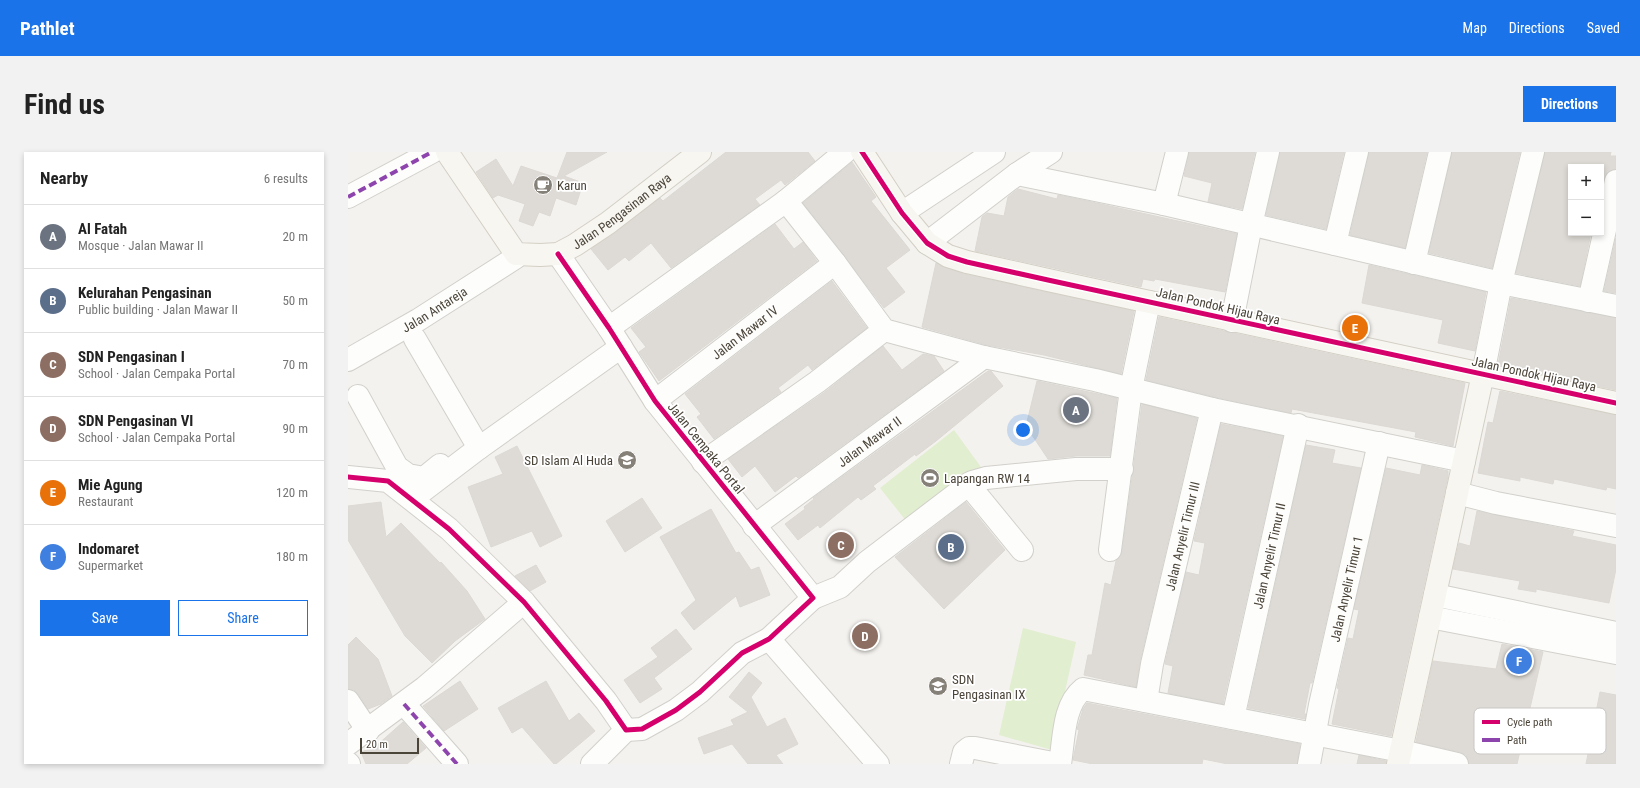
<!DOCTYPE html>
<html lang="en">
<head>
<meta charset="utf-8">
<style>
  body { margin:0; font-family:"Roboto Condensed",sans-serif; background:#f2f2f2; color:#222 }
  .controls { position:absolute; right:12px; top:12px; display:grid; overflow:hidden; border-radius:0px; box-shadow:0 2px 6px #0003 }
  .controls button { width:36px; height:36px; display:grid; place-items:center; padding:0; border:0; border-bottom:1px solid #e0e0e0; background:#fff; color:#222; font:20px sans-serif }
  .scale { position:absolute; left:12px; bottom:10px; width:59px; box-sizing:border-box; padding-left:4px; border:2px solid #4b4439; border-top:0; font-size:11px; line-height:14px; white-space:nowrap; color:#4b4439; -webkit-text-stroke:3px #fff; paint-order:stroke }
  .you { position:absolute; left:675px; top:278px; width:14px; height:14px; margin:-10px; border:3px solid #fff; border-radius:50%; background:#1a73e8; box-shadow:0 0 0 6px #1a73e833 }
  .badge { display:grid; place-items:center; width:26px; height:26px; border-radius:50%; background:#1a73e8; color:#fff; font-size:13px; font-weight:700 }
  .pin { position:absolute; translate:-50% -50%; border:2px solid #fff; box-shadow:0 1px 4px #0006 }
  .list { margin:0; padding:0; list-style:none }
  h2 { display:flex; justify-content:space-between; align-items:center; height:52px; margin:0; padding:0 16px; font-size:17px }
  h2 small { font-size:13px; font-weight:400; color:#767676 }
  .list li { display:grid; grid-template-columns:26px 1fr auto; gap:12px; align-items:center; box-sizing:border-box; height:64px; padding:0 16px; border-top:1px solid #e0e0e0 }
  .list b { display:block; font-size:15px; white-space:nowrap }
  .list p { margin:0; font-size:13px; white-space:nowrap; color:#767676 }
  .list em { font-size:13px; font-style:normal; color:#767676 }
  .actions { display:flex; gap:8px; padding:12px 16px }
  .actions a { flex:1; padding:9px 0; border:1px solid #1a73e8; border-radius:0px; text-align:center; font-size:14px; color:#1a73e8 }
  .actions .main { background:#1a73e8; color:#fff }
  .map { position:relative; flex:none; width:1268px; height:612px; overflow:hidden; border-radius:0px }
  header { display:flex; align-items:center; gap:24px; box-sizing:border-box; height:56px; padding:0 20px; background:#1a73e8; color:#fff }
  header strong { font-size:19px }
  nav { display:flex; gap:22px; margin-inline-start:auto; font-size:14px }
  .intro { display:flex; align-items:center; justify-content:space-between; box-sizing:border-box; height:96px; padding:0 24px }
  h1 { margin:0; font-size:28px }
  .button { padding:10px 18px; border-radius:0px; background:#1a73e8; color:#fff; font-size:14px; font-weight:700 }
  main { display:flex; gap:24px; padding:0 24px }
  aside { flex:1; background:#fff; border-radius:0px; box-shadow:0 2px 6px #0003 }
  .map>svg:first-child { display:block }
  .green { fill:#e1eecf }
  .building { fill:#dedbd6; stroke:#dcd9d4 }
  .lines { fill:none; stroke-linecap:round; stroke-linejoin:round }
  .street-casing { stroke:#d2d0cb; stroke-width:24 }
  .secondary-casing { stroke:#d3cfc5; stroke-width:24 }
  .street { stroke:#fdfdfc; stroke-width:22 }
  .secondary { stroke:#f7f6f1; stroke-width:22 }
  .quiet { stroke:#8e44ad; stroke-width:4; stroke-dasharray:8 4; stroke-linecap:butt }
  .cycleway-casing { stroke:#fff; stroke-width:8 }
  .cycleway { stroke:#d6006c; stroke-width:5 }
  .labels { text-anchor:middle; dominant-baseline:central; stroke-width:3.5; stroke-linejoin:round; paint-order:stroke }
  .poi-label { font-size:13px; fill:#4b4439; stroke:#fff; text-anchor:start }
  .street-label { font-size:13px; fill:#4b4439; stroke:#fff }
  .key { fill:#fff; stroke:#c9c7c4; stroke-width:1 }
  .key-label { font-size:11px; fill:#4b4439 }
</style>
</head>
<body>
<header>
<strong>Pathlet</strong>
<nav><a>Map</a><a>Directions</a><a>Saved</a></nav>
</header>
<div class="intro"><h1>Find us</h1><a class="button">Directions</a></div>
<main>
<aside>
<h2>Nearby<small>6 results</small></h2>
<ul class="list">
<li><span class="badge" style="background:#6b7280">A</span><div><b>Al Fatah</b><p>Mosque · Jalan Mawar II</p></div><em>20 m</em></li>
<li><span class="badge" style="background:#5c6f8a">B</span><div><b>Kelurahan Pengasinan</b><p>Public building · Jalan Mawar II</p></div><em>50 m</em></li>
<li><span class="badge" style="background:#8d6e63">C</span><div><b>SDN Pengasinan I</b><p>School · Jalan Cempaka Portal</p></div><em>70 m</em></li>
<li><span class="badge" style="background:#8d6e63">D</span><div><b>SDN Pengasinan VI</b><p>School · Jalan Cempaka Portal</p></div><em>90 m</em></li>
<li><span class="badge" style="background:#e8710a">E</span><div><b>Mie Agung</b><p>Restaurant</p></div><em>120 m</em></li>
<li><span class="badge" style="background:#3f7fe0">F</span><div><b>Indomaret</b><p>Supermarket</p></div><em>180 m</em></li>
</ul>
<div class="actions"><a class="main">Save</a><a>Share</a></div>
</aside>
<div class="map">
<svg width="1268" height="612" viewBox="0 0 1268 612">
  <rect width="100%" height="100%" fill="#f4f2ee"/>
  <path class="green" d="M606,278L633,315L559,370L532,336Z
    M675,476L728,490L704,598L651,583Z"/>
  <path class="building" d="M219,0H259L216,24L235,31L228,53L208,46L202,64L191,60L185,74L171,69L177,52L150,43L145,46L128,20L148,7L165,34L173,14L209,26Z
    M378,0H460L467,9L437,33L433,28L407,47L412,53L323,116L303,91L281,109L277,105L260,118L243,97L312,46L315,49Z
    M841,0H907L894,57L860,50L864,31L836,24Z
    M932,0H996L978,77L918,63Z
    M1021,0H1079L1057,96L1002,83Z
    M1104,0H1172L1144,116L1081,101Z
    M1197,0H1263L1262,4H1268V17L1259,21L1253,39V15H1223V81H1243L1232,134L1168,121Z
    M504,10L528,45L523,49L562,98L538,116L557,140L536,156L455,51Z
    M670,37L709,47L710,43L739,49L889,82L877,140L807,127L806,129L795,127L793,135L627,99L634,65L639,61L656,64L660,45Z
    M427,72L446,97L455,90L469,109L311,229L291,200L298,195L283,176Z
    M1268,86V141L1256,139Z
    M588,111L616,122L786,159L773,222L696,203L639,193L574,175Z
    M1021,113L1138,140L1127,199L1090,191L1095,168L1014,151Z
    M484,129L519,176L464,218L460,213L430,236L433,240L366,287L349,265L353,262L337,242Z
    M1163,146L1268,166V238L1150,213Z
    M811,165L1117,231L1105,294L1067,285L1068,280L944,257L943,261L867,245L798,228Z
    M535,194L554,218L575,202L586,204L596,219L450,326L448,324L427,340L407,314L394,325L380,307L477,240Z
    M640,219H643L655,234L588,289L568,304L567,302L525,334L528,337L513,348L510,345L472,376L470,373L450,388L437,372L457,357L456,355L466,347L465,346Z
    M689,229L769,246L762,304H728L700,307L678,274Z
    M1152,239L1268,263V337L1259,335L1258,338L1206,327L1205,332L1172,325V329L1130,321L1140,270L1145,271Z
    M794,252L849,266L792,509L788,535L736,523L740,503H744L757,431L763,433L768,409L774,400Z
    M873,272L935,284L875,552L820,541L825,514L817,512L838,420L851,423L857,391L846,389Z
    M958,293L987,298L984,311L1013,316L964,531H962L956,562H958L957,567L900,556Z
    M169,294L214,384L192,395L184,379L143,395L120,335L155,322L147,305Z
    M1074,313L1100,319V324L1043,584L984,572L991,537L989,536L1000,486L1005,487L1011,458L1006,457L1038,316L1072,323Z
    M294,346L314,376L277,400L258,369Z
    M33,350L38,385L53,371L92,411L93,410L119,439L137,467L107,489L84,511L57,484L0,388V354Z
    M618,350L657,398L596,457L547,405Z
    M363,357L388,401L391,400L403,418L411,415L422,443L392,455L388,444L346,478L333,461L348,448L312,385Z
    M1129,359L1226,379L1224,384L1268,393V417L1261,451L1188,437V440L1170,437L1172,429L1105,417L1111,391L1122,394Z
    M188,413L198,430L182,439L167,424Z
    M328,477L344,497L306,526L314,537L292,551L276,528L310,505L303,496Z
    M8,485L30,507L44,544L33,552L20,557L10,542L6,538L0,537V493Z
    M1154,492L1195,500L1169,612H1121L1118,603L1112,600L1068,590L1085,509L1148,517Z
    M401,520L414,531L403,545L419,575L437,566L450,592L428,603L435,612H400L384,592L356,602L350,586L386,573L383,568L400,560L381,545Z
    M112,529L130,557L96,579L75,554Z
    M198,529L221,569L231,561L247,579L208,612H206L174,575L164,581L150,556Z
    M1252,540L1268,543V612H1238Z
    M739,551L952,592L949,612H880L855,607L854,612H745L725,608L731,578L729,577L730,574L735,557Z
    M55,570L78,596L59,612H18L13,600L27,595Z
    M1011,603L1038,609V612H1009Z"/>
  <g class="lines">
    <g class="street-casing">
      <g id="street">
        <path d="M669,22L816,52L1153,131L1268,154"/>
        <path d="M0,45L84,0"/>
        <path d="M438,49L487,111L536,178L636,205L747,228L864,257L1116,309"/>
        <path d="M816,52L829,0"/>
        <path d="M554,61L646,0"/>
        <path d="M579,91L669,22L703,0"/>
        <path d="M987,92L1009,0"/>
        <path d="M1066,111L1092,0"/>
        <path d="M1241,149L1268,29"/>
        <path d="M884,169L903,73L920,0"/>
        <path d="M261,176L438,49L497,0"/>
        <path d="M67,187L131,296"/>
        <path id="s1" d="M0,208L70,168L167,106L168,102"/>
        <path d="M1135,222L1153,131L1185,0"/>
        <path d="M10,244L49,315L60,323L76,326L92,313"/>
        <path id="s2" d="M307,249L487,111"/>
        <path d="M355,310L469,230L536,178"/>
        <path d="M0,325L40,329L101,377L176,450L258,549L278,578L294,577L328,558L352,540L394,501L421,487L465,446L307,249L261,176L210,102"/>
        <path d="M620,332L674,398"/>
        <path d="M1109,341L1148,351L1268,374"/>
        <path d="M64,347L131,296L273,195"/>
        <path id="s3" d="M406,374L636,205"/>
        <path d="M762,398L783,237L801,150"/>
        <path d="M1087,443L1268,481"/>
        <path d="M465,446L492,435L519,410L624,330L638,326L728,317H774"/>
        <path d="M1082,465L1268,501"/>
        <path d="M421,487L530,612"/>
        <path d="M0,549L20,579"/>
        <path id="s4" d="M798,549L804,512L864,257"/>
        <path d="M56,552L109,612"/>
        <path id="s5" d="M885,566L950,273"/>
        <path d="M0,592L76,536L176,450"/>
        <path d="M0,611L1,612"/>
        <path d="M244,612L278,578"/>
        <path d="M613,612L616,600L621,596H627L710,612"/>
        <path d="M712,612C716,587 715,553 735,537L1053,599L1109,612"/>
        <path id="s6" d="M961,612L972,553L1031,291"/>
      </g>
    </g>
    <g class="secondary-casing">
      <g id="secondary">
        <path id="s7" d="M99,0L168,102L192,103L210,102L227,93L260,71L352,0"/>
        <path d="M514,0L554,61L579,91L600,104L619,110L700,128L1268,251"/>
        <path d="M1050,612L1135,222"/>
      </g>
    </g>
    <use href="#street" class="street"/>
    <use href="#secondary" class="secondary"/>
    <path class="quiet" d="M0,45L84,0
      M56,552L109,612"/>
    <g class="cycleway-casing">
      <path id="cycleway" d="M514,0L554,61L579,91L600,104L619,110L700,128L1268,251
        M0,325L40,329L101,377L176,450L258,549L278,578L294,577L328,558L352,540L394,501L421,487L465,446L307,249L261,176L210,102"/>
    </g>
    <use href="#cycleway" class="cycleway"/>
  </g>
  <defs>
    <g id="cafe-disc" transform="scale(1)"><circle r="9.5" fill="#868178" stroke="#fff"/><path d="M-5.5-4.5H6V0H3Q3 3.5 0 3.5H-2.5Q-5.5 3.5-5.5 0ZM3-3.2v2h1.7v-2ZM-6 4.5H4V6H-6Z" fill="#fff"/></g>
    <g id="school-disc" transform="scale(1)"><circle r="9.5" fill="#868178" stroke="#fff"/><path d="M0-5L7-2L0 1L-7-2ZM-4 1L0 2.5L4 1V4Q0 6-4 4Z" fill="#fff"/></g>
    <g id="stadium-disc" transform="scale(1)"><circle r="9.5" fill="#868178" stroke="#fff"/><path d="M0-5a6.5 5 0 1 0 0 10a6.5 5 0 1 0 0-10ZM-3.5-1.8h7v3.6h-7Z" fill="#fff"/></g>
  </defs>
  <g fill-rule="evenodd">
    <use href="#cafe-disc" x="195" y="33"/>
    <use href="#school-disc" x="279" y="308"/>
    <use href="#stadium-disc" x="582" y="326"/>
    <use href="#school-disc" x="590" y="534"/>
  </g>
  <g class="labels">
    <g class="poi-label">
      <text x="209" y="33">Karun</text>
      <text x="265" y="308" text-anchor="end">SD Islam Al Huda</text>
      <text x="596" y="326">Lapangan RW 14</text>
      <text x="604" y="527">SDN<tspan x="604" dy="15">Pengasinan IX</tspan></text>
    </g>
    <g class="street-label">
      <text stroke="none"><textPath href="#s7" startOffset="242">Jalan Pengasinan Raya</textPath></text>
      <text transform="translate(870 154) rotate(13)">Jalan Pondok Hijau Raya</text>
      <text stroke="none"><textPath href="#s1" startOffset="100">Jalan Antareja</textPath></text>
      <text stroke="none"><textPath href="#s2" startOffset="113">Jalan Mawar IV</textPath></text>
      <text transform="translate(1186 222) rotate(12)">Jalan Pondok Hijau Raya</text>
      <text stroke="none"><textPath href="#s3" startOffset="143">Jalan Mawar II</textPath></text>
      <text transform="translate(358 296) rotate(51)">Jalan Cempaka Portal</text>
      <text stroke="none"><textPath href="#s4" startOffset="169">Jalan Anyelir Timur III</textPath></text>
      <text stroke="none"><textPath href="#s5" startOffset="166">Jalan Anyelir Timur II</textPath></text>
      <text stroke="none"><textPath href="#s6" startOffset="179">Jalan Anyelir Timur 1</textPath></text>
    </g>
  </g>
  <rect x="1126" y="556" width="132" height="46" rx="6" class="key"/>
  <rect x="1134" y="568" width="18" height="4" fill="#d6006c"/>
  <rect x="1134" y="586" width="18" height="4" fill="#8e44ad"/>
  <g class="key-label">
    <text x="1159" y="574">Cycle path</text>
    <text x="1159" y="592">Path</text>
  </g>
</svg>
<div class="controls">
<button>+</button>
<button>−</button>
</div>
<div class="scale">20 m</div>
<div class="you"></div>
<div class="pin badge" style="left:728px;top:258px;background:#6b7280">A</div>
<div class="pin badge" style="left:603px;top:395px;background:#5c6f8a">B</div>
<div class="pin badge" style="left:493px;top:393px;background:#8d6e63">C</div>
<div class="pin badge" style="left:517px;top:484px;background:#8d6e63">D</div>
<div class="pin badge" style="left:1007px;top:176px;background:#e8710a">E</div>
<div class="pin badge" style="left:1171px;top:509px;background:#3f7fe0">F</div>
</div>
</main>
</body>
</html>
